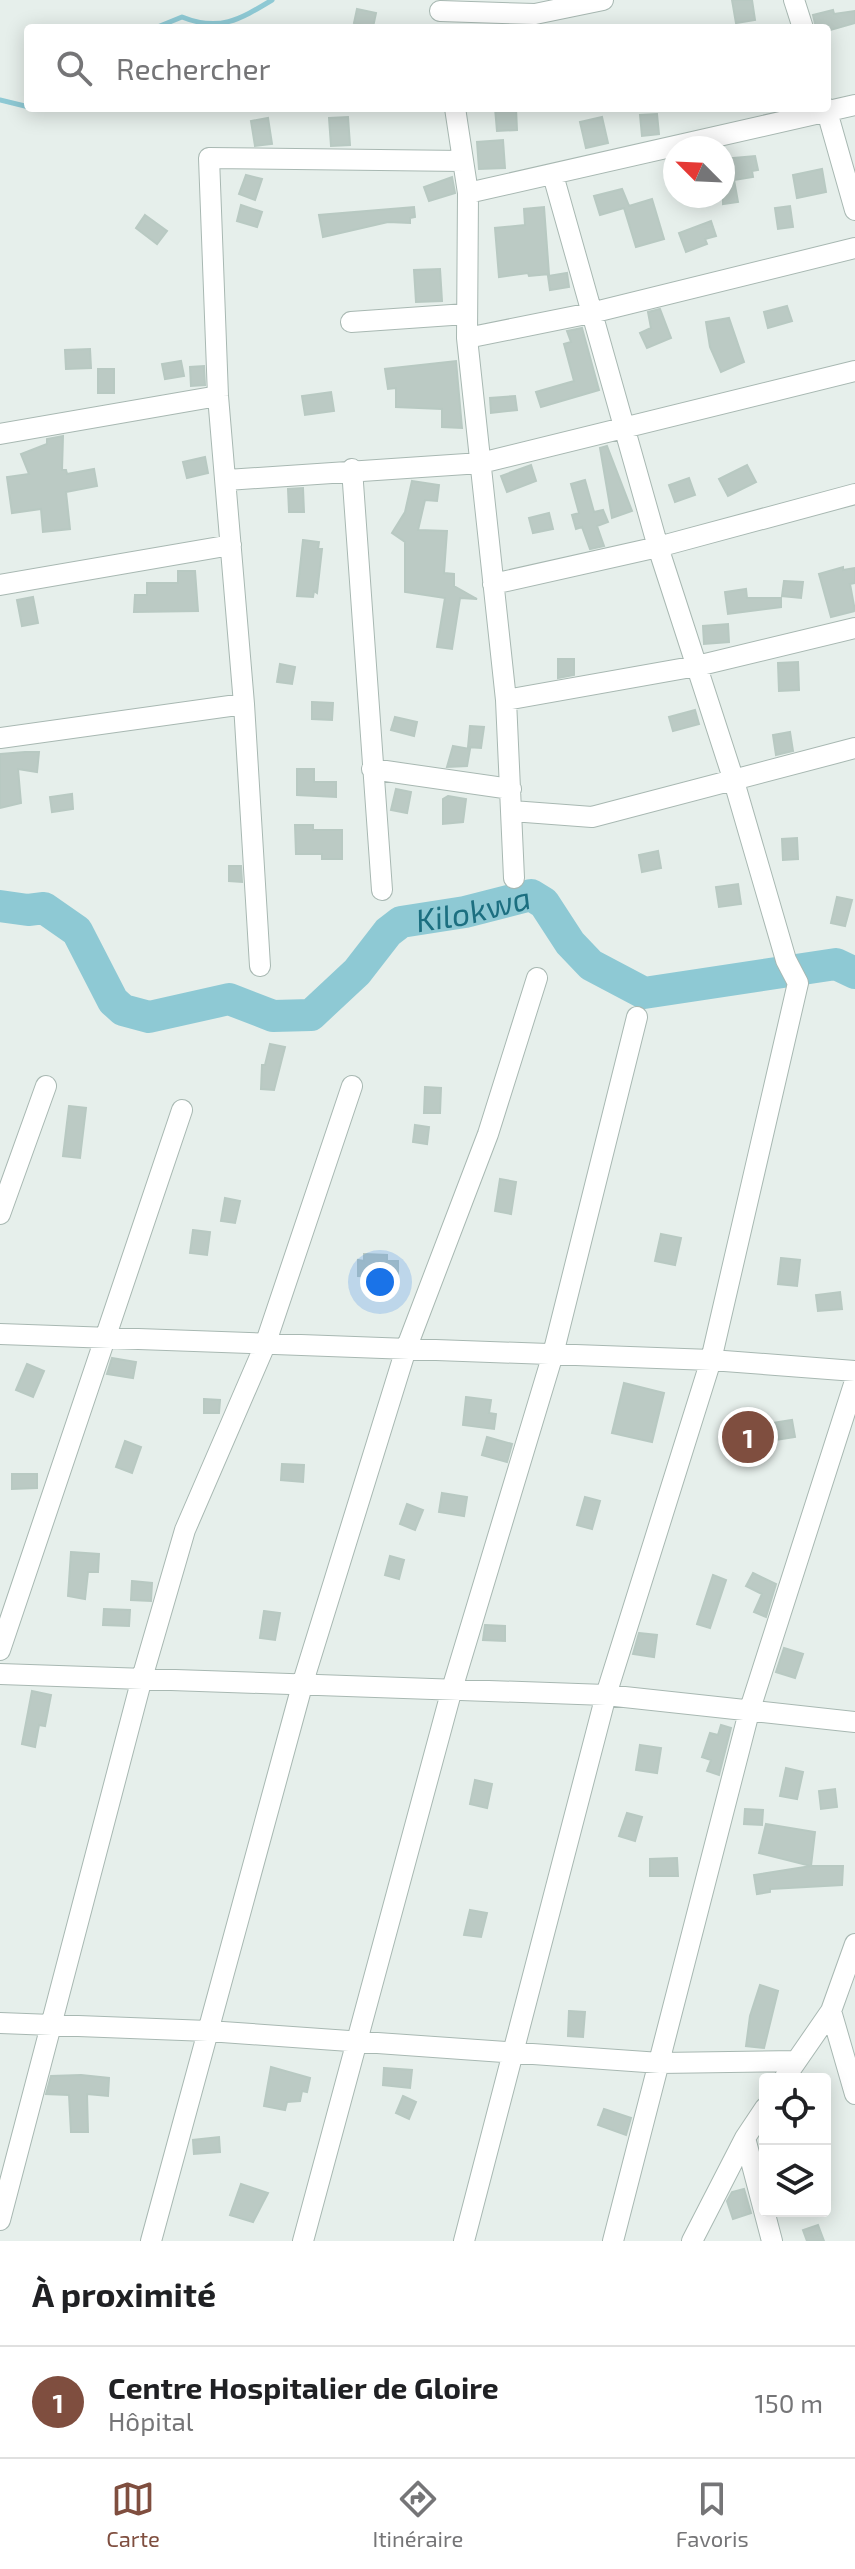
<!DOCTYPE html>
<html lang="fr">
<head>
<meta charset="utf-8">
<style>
  body { margin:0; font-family:"Exo 2",sans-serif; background:#f2f2f2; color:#202124 }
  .controls { position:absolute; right:24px; bottom:24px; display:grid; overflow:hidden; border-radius:8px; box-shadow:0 4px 20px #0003 }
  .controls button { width:72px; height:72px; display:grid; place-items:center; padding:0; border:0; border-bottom:2px solid #e0e0e0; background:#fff; color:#202124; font:40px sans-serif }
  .compass { position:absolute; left:663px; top:136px; width:72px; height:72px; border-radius:50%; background:#fff; box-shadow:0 4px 20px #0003; rotate:294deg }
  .you { position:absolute; left:380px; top:1282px; width:28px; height:28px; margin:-20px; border:6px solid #fff; border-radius:50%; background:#1a73e8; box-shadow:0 0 0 12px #1a73e833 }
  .badge { display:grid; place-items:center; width:52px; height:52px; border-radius:50%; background:#7f4e3f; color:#fff; font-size:26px; font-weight:700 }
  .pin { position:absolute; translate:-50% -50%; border:4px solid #fff; box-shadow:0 2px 8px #0006 }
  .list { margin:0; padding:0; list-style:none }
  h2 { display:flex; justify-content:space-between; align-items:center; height:104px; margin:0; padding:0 32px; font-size:34px }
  h2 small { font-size:26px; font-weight:400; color:#757577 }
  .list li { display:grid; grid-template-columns:52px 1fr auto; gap:24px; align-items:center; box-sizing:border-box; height:112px; padding:0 32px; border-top:2px solid #e0e0e0 }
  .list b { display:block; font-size:30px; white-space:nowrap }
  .list p { margin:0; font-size:26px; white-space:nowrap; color:#757577 }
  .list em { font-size:26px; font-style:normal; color:#757577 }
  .icon { flex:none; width:44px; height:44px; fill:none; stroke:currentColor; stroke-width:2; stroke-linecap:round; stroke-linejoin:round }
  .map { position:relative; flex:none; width:855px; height:2241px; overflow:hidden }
  .search { position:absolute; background:#fff; box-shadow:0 4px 20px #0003; left:24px; right:24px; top:24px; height:88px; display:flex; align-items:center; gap:20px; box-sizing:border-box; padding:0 28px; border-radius:8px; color:#757577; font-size:30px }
  .sheet { height:216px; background:#fff }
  nav { display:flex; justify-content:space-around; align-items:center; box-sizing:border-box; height:112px; border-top:2px solid #e0e0e0; background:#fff; font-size:22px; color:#757577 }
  nav a { display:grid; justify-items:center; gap:4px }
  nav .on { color:#7f4e3f }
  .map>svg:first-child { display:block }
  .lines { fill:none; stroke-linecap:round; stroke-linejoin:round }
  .stream { stroke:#8ec9d4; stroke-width:5 }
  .river { stroke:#8ec9d4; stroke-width:32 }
  .building { fill:#bbcac4; stroke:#b8c9c2; stroke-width:2 }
  .minor-casing { stroke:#a8b8b2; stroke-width:22 }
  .minor { stroke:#fff; stroke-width:20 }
  .labels { text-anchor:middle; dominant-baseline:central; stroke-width:6; stroke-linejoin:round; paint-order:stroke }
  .water-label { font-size:32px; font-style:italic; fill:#1c6f80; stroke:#f7fbf9 }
</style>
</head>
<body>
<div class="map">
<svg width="855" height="2241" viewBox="0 0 855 2241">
  <rect width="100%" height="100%" fill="#e6efeb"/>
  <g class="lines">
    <path class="stream" d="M155,28L182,17C219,32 239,20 272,0
      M0,100L33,108"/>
    <path class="river" id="s1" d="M0,906L28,910L44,908L77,931L113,1001L123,1010L149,1017L229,999L273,1016L311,1015L357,972L388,932L401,922L465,912L531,895L544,903L570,943L591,965L644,993L836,964L855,973"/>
  </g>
  <path class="building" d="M732,0H752L755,20L736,23Z
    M357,9L376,13L373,27L354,23Z
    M833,10L834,14L855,11V23L827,31V28H816L813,15Z
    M495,108H516L517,130L497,131Z
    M657,114L659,134L642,136L640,115Z
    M348,117L350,145L331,146L329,118Z
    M602,117L608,143L586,148L580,122Z
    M268,118L272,144L255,146L251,121Z
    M503,140L505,168L479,169L477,142Z
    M755,156L758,170L752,171L753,177L734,180L738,202L723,204V159Z
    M822,169L826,192L797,198L793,175Z
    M246,175L262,179L255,200L239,194Z
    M452,177L455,193L429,201L424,187Z
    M622,189L629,206L652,199L664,239L636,247L624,208L600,215L594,196Z
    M241,205L262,212L257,227L237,221Z
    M790,206L793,227L778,229L775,208Z
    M414,207L415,217L410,218V223L388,222L323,237L319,215Z
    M544,207L549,274L529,276L528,273L499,277L495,228L525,225L524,209Z
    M145,215L167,231L157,244L136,228Z
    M711,221L716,236L705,239L707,244L686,252L679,233Z
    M440,269L442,301L416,302L414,270Z
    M567,273L569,287L550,290L548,276Z
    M787,306L792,321L768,328L764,312Z
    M660,309L671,338L647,348L640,333L651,328L648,312Z
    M729,318L744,362L721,372L710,347L706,322Z
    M582,328L599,390L541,407L536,392L574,381L564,344L571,342L567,331Z
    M90,349L91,368L66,369L65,350Z
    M181,361L184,376L165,379L162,364Z
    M456,361L462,428L442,427V409L396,407V388L388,389L385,369Z
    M204,366L205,385L191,386L190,367Z
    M98,369H114V393H98Z
    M331,392L334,411L305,415L302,396Z
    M515,396L517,410L491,413L490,398Z
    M63,436L62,470H66L67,474L94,469L97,486L66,492L70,529L43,532L41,509L12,513L7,477L29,474L21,454L47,444V439Z
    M607,446L632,511L612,518L600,448Z
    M205,457L208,473L187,478L183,462Z
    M531,465L536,481L507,492L501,476Z
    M747,465L756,482L728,496L719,479Z
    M689,478L695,495L675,502L669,485Z
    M585,480L594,512L603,510L608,522L597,526L604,546L590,549L582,527L576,529L572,515L579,513L571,484Z
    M412,481L439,485L437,501L425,500L418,530L447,531L444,573L454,574V586L477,599L460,598L452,649L437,647L445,598L405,592V542L392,533L405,512Z
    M303,488L304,512H289L288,489Z
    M549,513L553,529L533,533L529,518Z
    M303,540L319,542L318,549H322L317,593L314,591L313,597L297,596Z
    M843,567V570L855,568V583L850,584L855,611L831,617L819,574Z
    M178,571H195L198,611L134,612L135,595H147V583H178Z
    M784,581L803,582L801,598L782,596Z
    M746,589L747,598H781V607L728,614L725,592Z
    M33,597L38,623L22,626L17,600Z
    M728,624L729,642L704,644L703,626Z
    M558,659H574V675L558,678Z
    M798,662L799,690L779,691L778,663Z
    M280,664L295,667L292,684L277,682Z
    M312,702L333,703L332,720L312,719Z
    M695,710L699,724L673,731L669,717Z
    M395,717L417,722L414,736L391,730Z
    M470,726L484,727L481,748L468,747Z
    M790,732L793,751L776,755L773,735Z
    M453,746L470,749L467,766L447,767Z
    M25,752H39L37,772L18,769L21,803L0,808V754Z
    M297,769H314V782H336V797L297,795Z
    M396,789L411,792L407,813L391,810Z
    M72,794L73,809L52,812L50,797Z
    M448,796L466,799L463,822L443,824V799Z
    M295,825H313V830H342V859H322V854H296Z
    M797,838L798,859L783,860L782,839Z
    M658,851L661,868L642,872L639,855Z
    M229,866H241L242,882L229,881Z
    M738,884L741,904L719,907L716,887Z
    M837,897L852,900L845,926L831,923Z
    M270,1044L285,1047L274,1090L261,1089L262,1065H265Z
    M425,1087L441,1088L440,1113H424Z
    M69,1106L86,1108L80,1158L63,1156Z
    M415,1125L429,1127L427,1144L413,1142Z
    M500,1179L516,1182L511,1214L495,1211Z
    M225,1198L240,1201L235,1223L221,1221Z
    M193,1230L210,1232L207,1255L190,1253Z
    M661,1234L681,1238L675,1265L655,1261Z
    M364,1254L387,1255V1261H398V1277L358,1276V1260L364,1261Z
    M781,1258L800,1260L797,1286L778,1284Z
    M840,1292L842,1309L818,1311L816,1295Z
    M112,1358L136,1362L133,1378L107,1374Z
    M27,1364L44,1371L33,1397L16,1390Z
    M624,1383L664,1393L652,1442L612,1433Z
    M466,1397L491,1400L489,1413L496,1414L494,1429L463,1425Z
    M204,1399L220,1400L219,1413H204Z
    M792,1420L795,1437L775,1440L772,1423Z
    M487,1437L512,1444L507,1462L482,1455Z
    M125,1441L141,1447L132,1473L116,1467Z
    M282,1464L304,1465L303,1482L281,1480Z
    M12,1474H37V1488L12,1489Z
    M442,1493L467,1497L464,1516L439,1512Z
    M585,1497L600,1501L592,1529L577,1525Z
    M407,1504L423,1510L415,1530L400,1524Z
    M71,1552L99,1554L98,1572H88L85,1599L68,1596Z
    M390,1556L404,1560L399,1579L385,1575Z
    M753,1573L776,1584L766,1617L754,1612L762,1594L746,1586Z
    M713,1575L726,1580L710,1628L697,1624Z
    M132,1581L152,1583L151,1601L131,1600Z
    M104,1609L130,1610L129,1626L103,1625Z
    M264,1611L280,1613L275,1640L260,1638Z
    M485,1625L505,1626V1641L483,1640Z
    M639,1633L657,1635L654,1657L633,1654Z
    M784,1648L803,1654L795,1678L776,1672Z
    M32,1691L51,1695L45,1726L39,1725L35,1747L22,1744Z
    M721,1725L731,1728L719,1775L707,1771L711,1760L702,1757L710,1733L718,1735Z
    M640,1745L661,1748L657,1773L636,1770Z
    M786,1768L803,1772L797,1799L780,1796Z
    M475,1780L492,1784L487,1808L470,1804Z
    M835,1789L837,1807L821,1809L819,1791Z
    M745,1809L763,1810L762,1825L744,1824Z
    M627,1813L642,1817L635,1841L619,1836Z
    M766,1824L815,1832L811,1866H843L842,1885L770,1889V1892L757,1894L754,1875L811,1866L759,1853Z
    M677,1858L678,1876H650V1859Z
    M470,1910L487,1913L481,1937L464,1935Z
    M760,1985L778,1991L764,2048L746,2046L750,2016Z
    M569,2011L585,2012L583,2037L568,2036Z
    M271,2067L310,2078L307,2092L302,2091L300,2101L287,2102L285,2110L264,2106Z
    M384,2068L412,2070L410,2088L383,2085Z
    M81,2075L109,2078L108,2096L87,2094L88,2132H71L69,2095L46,2094L51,2076Z
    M403,2096L416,2102L409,2119L396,2113Z
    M604,2109L631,2118L626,2135L598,2125Z
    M219,2137L220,2152L194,2154L193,2140Z
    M241,2184L268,2193L253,2222L230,2215Z
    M744,2189L751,2213L733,2219L727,2201L732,2192Z
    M818,2225L824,2241H807L803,2230Z"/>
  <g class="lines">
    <g class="minor-casing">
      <path id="minor" d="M794,0L803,28
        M440,11L535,14L603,0
        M455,108L468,193L467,338L506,700L514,878
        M826,108L855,210
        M468,193L855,105
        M351,322L466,314
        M467,338L591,313L855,248
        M0,434L218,396
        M352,469L382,890
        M227,480L481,463L855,371
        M493,584L658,547L855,494
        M0,585L231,545
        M506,700L697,666L855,628
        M0,738L244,704
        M372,769L511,789
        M512,811L592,817L855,748
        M260,966L244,704L218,396L209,158L463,161
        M0,1214L46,1086
        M0,1334L711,1360L855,1371
        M0,1650L182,1110
        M0,1674L606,1695L855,1722
        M831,2011L855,2094
        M0,2023L208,2031L660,2063L796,2061
        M784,2079L831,2011L855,1944
        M745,2138L772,2241
        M0,2220L142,1678L185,1530L265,1345L352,1086
        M151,2241L303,1682L406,1349L488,1134L537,978
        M303,2241L452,1689L553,1354L637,1017
        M464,2241L606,1695L711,1360L798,983L786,960L733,778L658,547L553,175
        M613,2241L749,1712L855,1381
        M692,2241L745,2138L765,2108"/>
    </g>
    <use href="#minor" class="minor"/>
  </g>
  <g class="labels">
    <g class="water-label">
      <text stroke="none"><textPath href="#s1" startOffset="574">Kilokwa</textPath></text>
    </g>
  </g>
</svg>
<div class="controls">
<button><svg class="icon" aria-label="locate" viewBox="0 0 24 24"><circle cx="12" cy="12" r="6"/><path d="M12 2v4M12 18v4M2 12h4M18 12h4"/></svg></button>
<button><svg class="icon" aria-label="layers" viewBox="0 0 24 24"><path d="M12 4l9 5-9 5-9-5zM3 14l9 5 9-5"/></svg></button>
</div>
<svg class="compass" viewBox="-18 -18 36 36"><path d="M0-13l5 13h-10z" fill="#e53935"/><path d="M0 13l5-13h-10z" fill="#757577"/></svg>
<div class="you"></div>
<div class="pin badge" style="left:748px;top:1437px">1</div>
<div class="search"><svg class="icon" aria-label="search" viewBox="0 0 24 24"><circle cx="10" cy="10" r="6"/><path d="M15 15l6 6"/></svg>Rechercher</div>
</div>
<section class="sheet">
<h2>À proximité<small></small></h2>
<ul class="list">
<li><span class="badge">1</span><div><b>Centre Hospitalier de Gloire</b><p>Hôpital</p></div><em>150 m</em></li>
</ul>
</section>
<nav>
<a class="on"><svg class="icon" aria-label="map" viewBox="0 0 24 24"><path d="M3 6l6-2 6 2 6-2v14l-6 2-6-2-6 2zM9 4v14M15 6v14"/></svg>Carte</a>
<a><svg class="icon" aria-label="directions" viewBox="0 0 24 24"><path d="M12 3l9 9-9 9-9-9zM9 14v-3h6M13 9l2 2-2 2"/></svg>Itinéraire</a>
<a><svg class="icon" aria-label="saved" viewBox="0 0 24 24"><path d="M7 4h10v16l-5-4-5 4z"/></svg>Favoris</a>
</nav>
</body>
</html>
